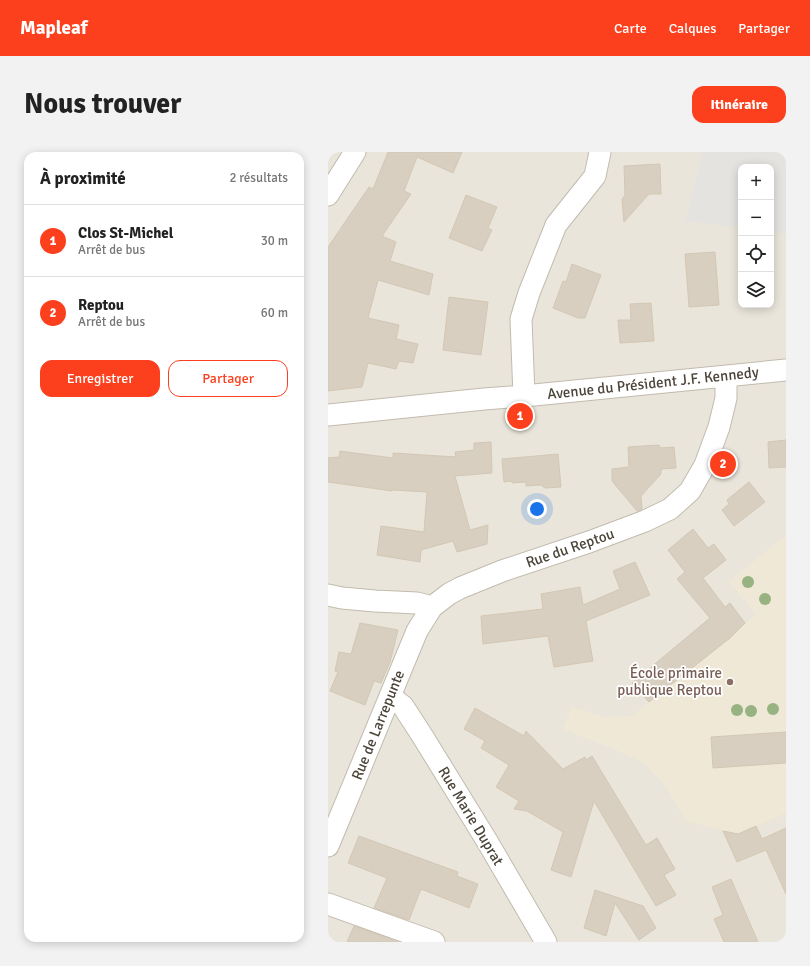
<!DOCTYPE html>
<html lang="fr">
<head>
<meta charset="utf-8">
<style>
  body { margin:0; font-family:Signika,sans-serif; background:#f2f2f2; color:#222 }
  .controls { position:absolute; right:12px; top:12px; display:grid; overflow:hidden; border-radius:8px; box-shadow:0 2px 10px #0003 }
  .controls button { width:36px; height:36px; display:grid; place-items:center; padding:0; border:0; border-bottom:1px solid #e0e0e0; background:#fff; color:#222; font:20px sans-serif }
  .you { position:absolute; left:209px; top:357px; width:14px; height:14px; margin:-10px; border:3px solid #fff; border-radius:50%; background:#1a73e8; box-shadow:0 0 0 6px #1a73e833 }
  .badge { display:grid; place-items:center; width:26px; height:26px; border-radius:50%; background:#fc3f1d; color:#fff; font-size:13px; font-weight:700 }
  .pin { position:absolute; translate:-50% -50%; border:2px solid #fff; box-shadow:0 1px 4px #0006 }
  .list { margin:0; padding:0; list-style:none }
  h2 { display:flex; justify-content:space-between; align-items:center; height:52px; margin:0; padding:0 16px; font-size:17px }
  h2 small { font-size:13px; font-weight:400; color:#767676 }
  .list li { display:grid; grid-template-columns:26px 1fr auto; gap:12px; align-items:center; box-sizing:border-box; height:72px; padding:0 16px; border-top:1px solid #e0e0e0 }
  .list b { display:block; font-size:15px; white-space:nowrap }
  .list p { margin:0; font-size:13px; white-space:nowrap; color:#767676 }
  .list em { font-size:13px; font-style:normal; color:#767676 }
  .actions { display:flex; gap:8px; padding:12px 16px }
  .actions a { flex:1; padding:9px 0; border:1px solid #fc3f1d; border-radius:12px; text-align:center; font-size:14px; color:#fc3f1d }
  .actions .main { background:#fc3f1d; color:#fff }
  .icon { flex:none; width:22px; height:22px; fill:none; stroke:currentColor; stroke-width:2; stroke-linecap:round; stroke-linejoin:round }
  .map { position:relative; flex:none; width:458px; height:790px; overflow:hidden; border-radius:12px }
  header { display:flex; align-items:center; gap:24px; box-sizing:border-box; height:56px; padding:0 20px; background:#fc3f1d; color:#fff }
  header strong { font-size:19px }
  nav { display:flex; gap:22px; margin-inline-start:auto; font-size:14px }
  .intro { display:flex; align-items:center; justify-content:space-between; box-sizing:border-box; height:96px; padding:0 24px }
  h1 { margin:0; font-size:28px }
  .button { padding:10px 18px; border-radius:12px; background:#fc3f1d; color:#fff; font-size:14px; font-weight:700 }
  main { display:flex; gap:24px; padding:0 24px }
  aside { flex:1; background:#fff; border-radius:12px; box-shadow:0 2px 10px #0003 }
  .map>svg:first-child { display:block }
  .residential { fill:#eae5da; fill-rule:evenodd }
  .education { fill:#efe8d6 }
  .parking { fill:#e5e3e0 }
  .building { fill:#d8cfc1; stroke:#d3c7b4 }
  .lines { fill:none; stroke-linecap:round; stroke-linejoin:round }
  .minor-casing { stroke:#c2bbae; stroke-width:23 }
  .minor { stroke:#fff; stroke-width:21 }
  .tree { fill:#97b381 }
  .education-dot { fill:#8d6e63; stroke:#fff; stroke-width:1.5 }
  .labels { text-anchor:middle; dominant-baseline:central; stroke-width:3.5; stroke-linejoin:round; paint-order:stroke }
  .street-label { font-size:15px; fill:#4b4439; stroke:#fff }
  .education-label { font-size:15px; fill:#785e54; stroke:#fff; text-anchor:end }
</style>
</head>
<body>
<header>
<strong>Mapleaf</strong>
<nav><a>Carte</a><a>Calques</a><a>Partager</a></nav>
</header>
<div class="intro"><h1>Nous trouver</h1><a class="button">Itinéraire</a></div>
<main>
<aside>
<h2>À proximité<small>2 résultats</small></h2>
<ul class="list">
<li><span class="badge">1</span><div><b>Clos St-Michel</b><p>Arrêt de bus</p></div><em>30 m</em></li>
<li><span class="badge">2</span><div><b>Reptou</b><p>Arrêt de bus</p></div><em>60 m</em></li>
</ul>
<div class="actions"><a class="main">Enregistrer</a><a>Partager</a></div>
</aside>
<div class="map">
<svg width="458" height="790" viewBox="0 0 458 790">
  <rect width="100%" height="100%" fill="#f6f3ec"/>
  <path class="residential" d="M0,0H458V790H0ZM413,15H443V153H413Z"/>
  <path class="education" d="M458,383V661L409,682L358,669L339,636L321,616L312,609L288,598L235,577L244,555L276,565L304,564L402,486L428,462L401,430Z"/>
  <path class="parking" d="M375,0H458V82L443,80V15H413V76L357,69Z"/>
  <path class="building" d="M60,0H134L125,21L89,5L76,39L83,42L54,84L68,90L62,109L105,122L101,143L50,128L40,166L71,173L68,187L90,192L85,211L71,209L68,217L40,211L34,235L0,239V95L41,35L45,37Z
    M332,12L333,42H321L296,70L294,47L297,43L296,14Z
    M138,43L169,55L160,76L164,78L154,99L121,86Z
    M387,100L391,153L361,155L357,102Z
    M244,112L273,123L257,166H250L225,156L235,129L238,130Z
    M121,145L160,150L153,203L115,198Z
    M323,151L326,189L292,191L290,168H303L302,152Z
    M458,288V315L441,316L440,290Z
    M163,290L164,321L127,324L142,378L160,373L159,392L129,400L125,389L93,398L92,410L49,403L53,374L96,380L99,340L64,338V339L0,330V306L11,305L12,299L65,306V301L128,305L127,300L146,298V291Z
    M331,293L332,296L346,295L348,316L333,317V322L313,344L314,357L309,359L284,329V317L301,315L300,295Z
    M230,302L233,335L217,336L213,333L198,334V330L184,331V329L176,330L174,307Z
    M421,330L437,350L406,374L394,358L401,352L399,348Z
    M365,377L380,396L386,392L398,408L375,426L397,455L402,451L417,471L402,486L321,550L304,531L382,466L349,427L357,420L340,398Z
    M307,410L322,443L258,469L265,509L226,515L220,484L155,492L153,464L215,457L213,442L252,435L255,453L292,437L285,419Z
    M32,471L70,478L62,510L53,531L46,529L37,553L2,539L10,520L7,519L11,500L23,502Z
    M147,556L196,584L198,579L235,617L257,605L258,608L264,604L318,693L329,686L347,717L336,723L348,743L328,754L266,649L243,725L223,718L235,680L199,659L186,657L191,649L168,635L181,613L153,596L157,589L136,577Z
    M458,580V611L385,616L383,585Z
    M428,674L434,687L458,676V742L438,698L409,710L395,679L410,682Z
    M31,684L130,720L129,724L150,732L141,756L93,737L81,768L46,756L59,726L20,711Z
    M403,727L430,790H396L386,767L395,763L384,735Z
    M267,738L315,754L328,776L311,788L287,751L278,784L256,776Z
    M26,774L70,790H19Z"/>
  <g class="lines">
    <g class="minor-casing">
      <path id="minor" d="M0,43L27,0
        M196,244L193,167L201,141L228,73L267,24L272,0
        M0,263L156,247L196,244L458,218
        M0,443L14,446L47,449L89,451L104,455
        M62,544L75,554L95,585L159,689L218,790
        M0,694L89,479L104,455L121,442L132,436L174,419L261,390L317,369L342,357L362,339L377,313L391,275L398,246V224
        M0,752L106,790"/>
    </g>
    <use href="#minor" class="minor"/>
  </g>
  <g class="tree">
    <circle cx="420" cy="430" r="6"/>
    <circle cx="437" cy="447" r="6"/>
    <circle cx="445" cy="557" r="6"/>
    <circle cx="409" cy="558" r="6"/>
    <circle cx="423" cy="559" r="6"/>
  </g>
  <circle class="education-dot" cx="402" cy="530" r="4"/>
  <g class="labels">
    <g class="street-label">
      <text transform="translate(325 231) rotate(-6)">Avenue du Président J.F. Kennedy</text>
      <text transform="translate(242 396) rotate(-19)">Rue du Reptou</text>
      <text transform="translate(50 573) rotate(-68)">Rue de Larrepunte</text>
      <text transform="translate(143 664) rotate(59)">Rue Marie Duprat</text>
    </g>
    <g class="education-label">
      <text x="394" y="521">École primaire<tspan x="394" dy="17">publique Reptou</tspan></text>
    </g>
  </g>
</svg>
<div class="controls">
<button>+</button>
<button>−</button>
<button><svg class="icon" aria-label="locate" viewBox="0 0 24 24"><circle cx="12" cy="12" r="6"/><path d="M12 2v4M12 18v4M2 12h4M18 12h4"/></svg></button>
<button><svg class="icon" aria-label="layers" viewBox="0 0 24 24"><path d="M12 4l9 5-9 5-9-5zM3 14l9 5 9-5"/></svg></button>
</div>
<div class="you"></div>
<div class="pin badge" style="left:192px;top:264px">1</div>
<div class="pin badge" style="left:395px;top:312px">2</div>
</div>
</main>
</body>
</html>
